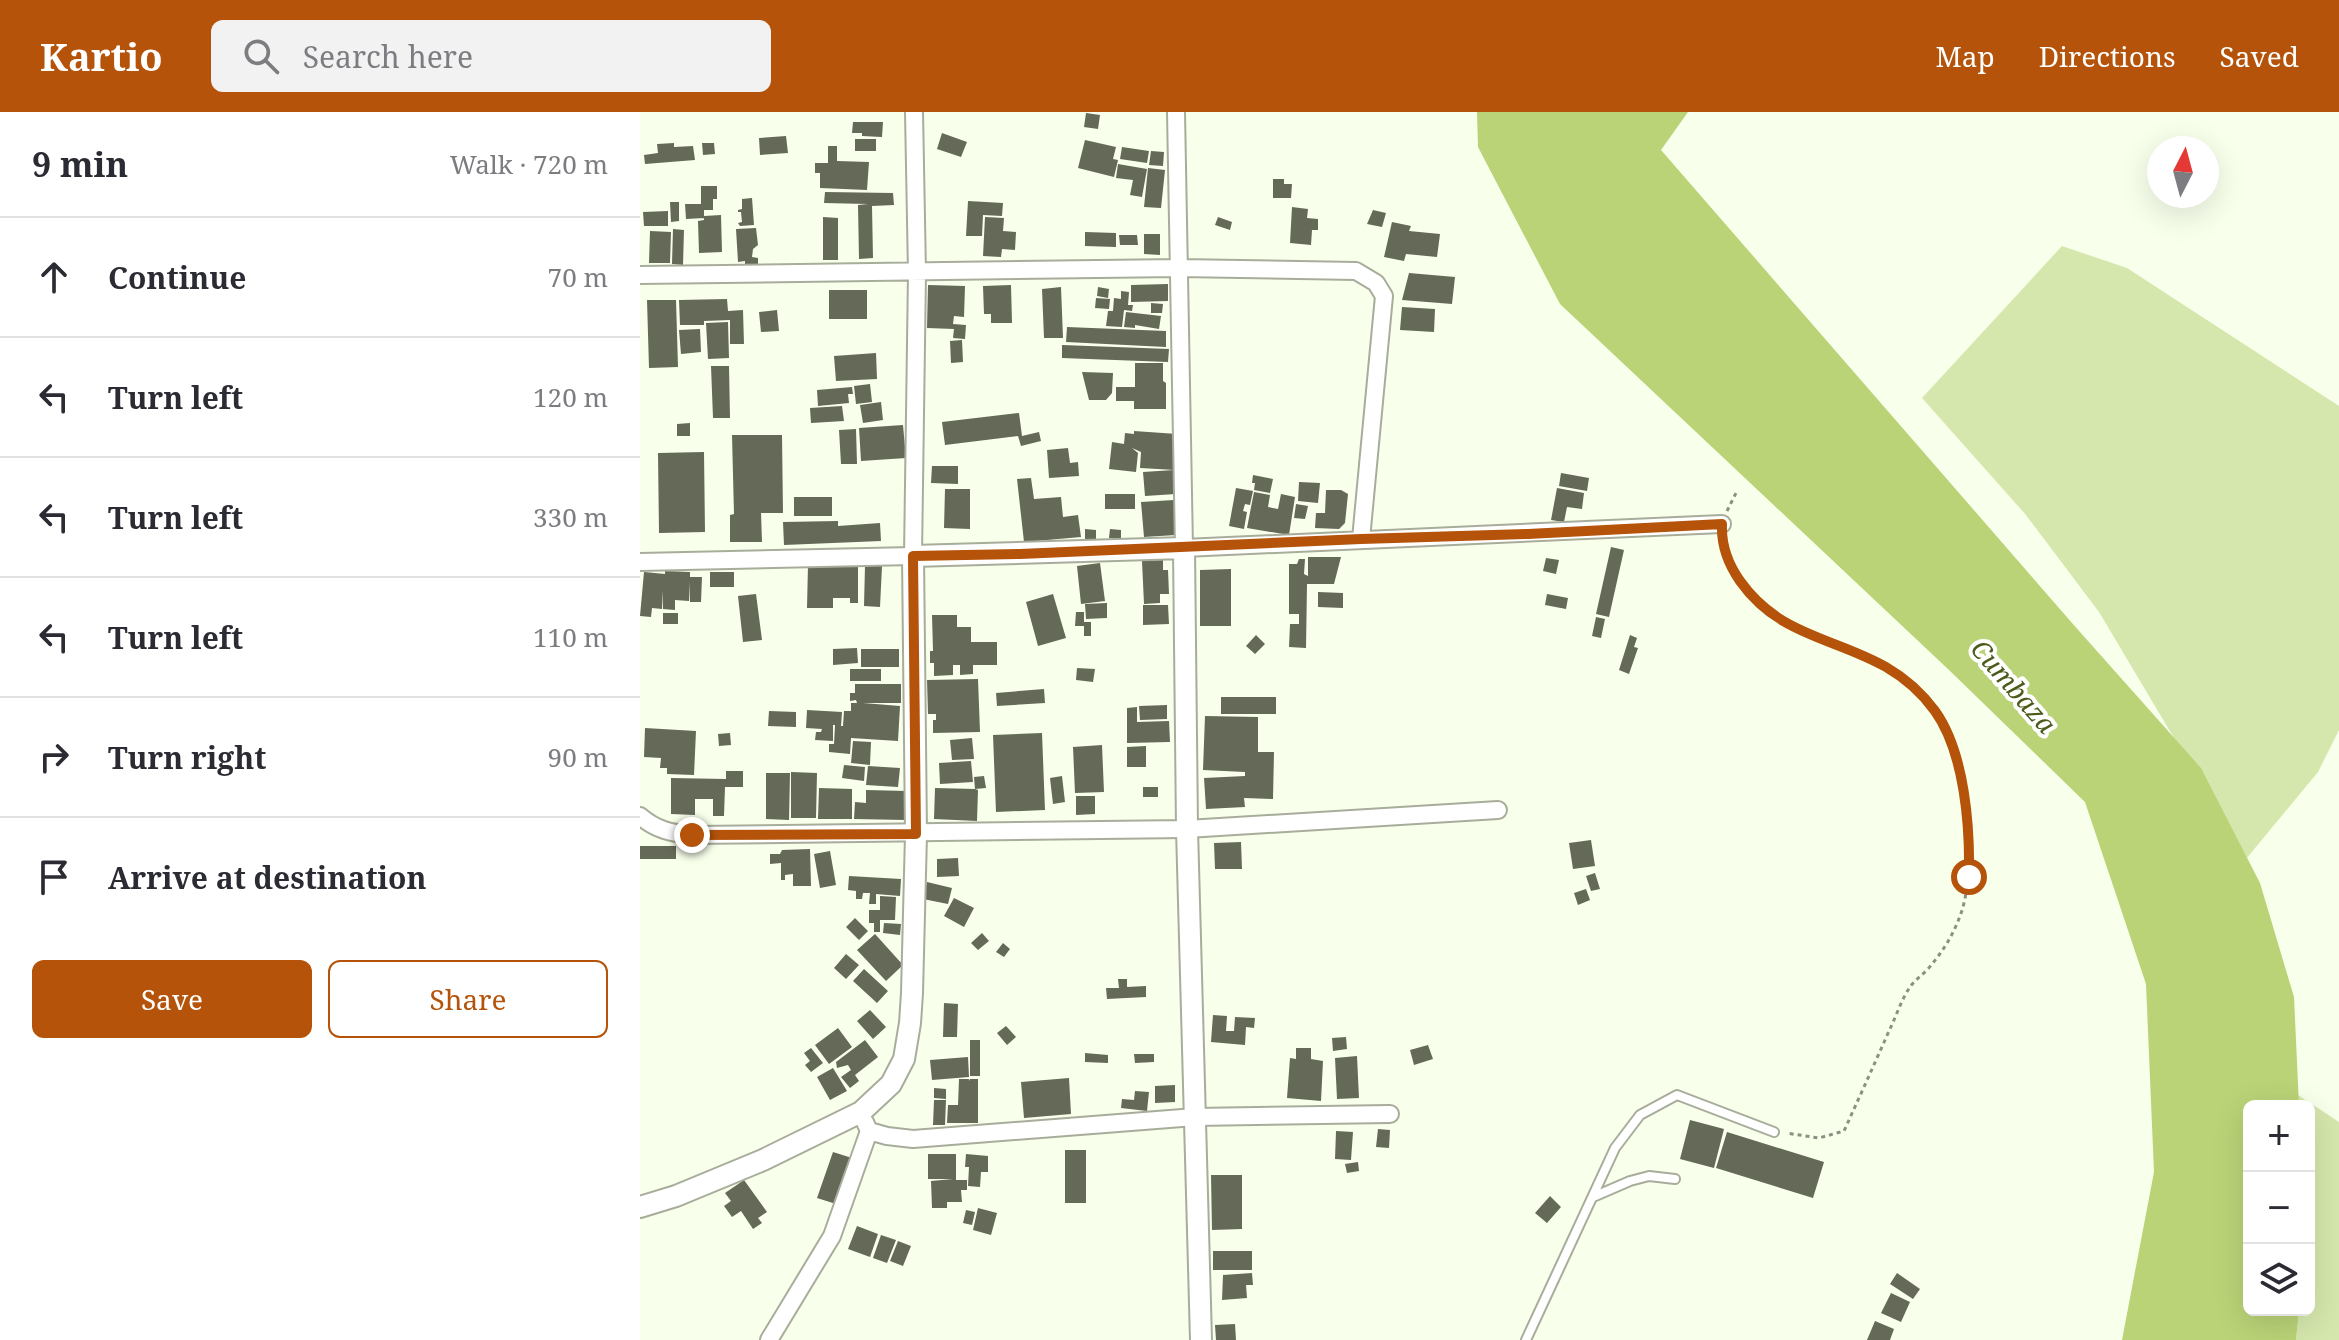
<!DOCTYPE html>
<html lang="en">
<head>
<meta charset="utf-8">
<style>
  body { margin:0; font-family:"Noto Serif",serif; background:#f2f2f3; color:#2b2b33 }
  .controls { position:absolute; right:24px; bottom:24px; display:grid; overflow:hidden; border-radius:12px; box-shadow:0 8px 32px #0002 }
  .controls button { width:72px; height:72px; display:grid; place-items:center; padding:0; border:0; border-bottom:2px solid #e1e1e2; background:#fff; color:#2b2b33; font:40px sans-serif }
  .compass { position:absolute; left:1507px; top:24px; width:72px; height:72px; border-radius:50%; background:#fff; box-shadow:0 8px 32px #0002; rotate:6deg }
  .stop { position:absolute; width:24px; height:24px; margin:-18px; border:6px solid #b45309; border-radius:50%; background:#fff }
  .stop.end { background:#b45309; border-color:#fff; box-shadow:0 2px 8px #0008 }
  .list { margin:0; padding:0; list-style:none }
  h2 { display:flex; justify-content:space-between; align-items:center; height:104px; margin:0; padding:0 32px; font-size:34px }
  h2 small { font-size:26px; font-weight:400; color:#7c7c81 }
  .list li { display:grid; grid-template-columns:52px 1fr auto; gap:24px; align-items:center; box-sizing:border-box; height:120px; padding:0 32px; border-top:2px solid #e1e1e2 }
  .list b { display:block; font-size:30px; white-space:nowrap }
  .list em { font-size:26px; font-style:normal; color:#7c7c81 }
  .actions { display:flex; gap:16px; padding:24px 32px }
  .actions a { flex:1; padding:18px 0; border:2px solid #b45309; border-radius:12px; text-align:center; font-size:28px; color:#b45309 }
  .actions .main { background:#b45309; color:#fff }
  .icon { flex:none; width:44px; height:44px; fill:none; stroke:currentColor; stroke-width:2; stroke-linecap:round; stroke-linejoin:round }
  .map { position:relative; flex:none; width:1699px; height:1228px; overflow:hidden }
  header { display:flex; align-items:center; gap:48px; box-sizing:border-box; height:112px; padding:0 40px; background:#b45309; color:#fff }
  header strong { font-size:38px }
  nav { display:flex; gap:44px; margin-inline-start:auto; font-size:28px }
  .search { width:560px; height:72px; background:#f2f2f3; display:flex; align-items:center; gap:20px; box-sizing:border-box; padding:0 28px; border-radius:12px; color:#7c7c81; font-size:30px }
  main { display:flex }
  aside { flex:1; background:#fff }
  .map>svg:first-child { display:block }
  .green { fill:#d6e7ad }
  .water { fill:#bad377 }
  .building { fill:#646958 }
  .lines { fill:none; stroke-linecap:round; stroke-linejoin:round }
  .service-casing { stroke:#a8ad9b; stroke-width:12 }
  .minor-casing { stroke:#a8ad9b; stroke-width:20 }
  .tertiary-casing { stroke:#a8ad9b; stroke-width:24 }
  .path { stroke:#8c9083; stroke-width:3; stroke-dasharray:4 4; stroke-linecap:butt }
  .service { stroke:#fff; stroke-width:8 }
  .minor { stroke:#fff; stroke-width:16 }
  .tertiary { stroke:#fff; stroke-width:20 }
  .route { stroke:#b45309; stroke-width:10 }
  .labels { text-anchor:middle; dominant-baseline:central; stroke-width:8; stroke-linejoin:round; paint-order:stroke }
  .water-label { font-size:26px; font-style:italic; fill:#4c5b1a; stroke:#fff }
</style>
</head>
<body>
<header>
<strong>Kartio</strong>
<div class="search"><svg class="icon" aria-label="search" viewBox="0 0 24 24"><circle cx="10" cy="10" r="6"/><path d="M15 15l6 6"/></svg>Search here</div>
<nav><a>Map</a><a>Directions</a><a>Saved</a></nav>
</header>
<main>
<aside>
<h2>9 min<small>Walk · 720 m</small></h2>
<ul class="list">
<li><svg class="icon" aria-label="ahead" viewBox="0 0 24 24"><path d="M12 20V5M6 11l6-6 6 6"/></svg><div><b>Continue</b></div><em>70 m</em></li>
<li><svg class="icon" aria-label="left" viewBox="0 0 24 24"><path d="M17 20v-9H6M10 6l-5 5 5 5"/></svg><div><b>Turn left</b></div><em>120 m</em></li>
<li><svg class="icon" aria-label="left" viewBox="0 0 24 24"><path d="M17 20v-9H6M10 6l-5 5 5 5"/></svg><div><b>Turn left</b></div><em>330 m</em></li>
<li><svg class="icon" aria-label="left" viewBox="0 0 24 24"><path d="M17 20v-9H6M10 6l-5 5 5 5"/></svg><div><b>Turn left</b></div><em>110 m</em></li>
<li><svg class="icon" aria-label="right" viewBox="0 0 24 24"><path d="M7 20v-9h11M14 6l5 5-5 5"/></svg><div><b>Turn right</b></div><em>90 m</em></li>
<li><svg class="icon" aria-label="arrive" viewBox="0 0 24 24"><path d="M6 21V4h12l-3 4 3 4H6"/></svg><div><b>Arrive at destination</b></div></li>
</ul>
<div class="actions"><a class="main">Save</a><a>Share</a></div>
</aside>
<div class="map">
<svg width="1699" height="1228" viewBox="0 0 1699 1228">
  <rect width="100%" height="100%" fill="#f8ffeb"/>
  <path class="green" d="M1422,134L1487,156L1699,294V618L1678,660L1606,747L1459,500L1386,403L1282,286Z
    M1658,983L1699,1010V1228H1656L1659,1198H1669V994H1659Z"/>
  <path class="water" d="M837,0H1048L1021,38L1432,511L1561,656L1620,771L1654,885L1659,994H1609V1198H1659L1656,1228H1482L1514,1060L1506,872L1445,690L1309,558L920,192L838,35Z"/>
  <path class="building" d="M446,1L460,3L458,17L444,15Z
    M213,10H243L242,25L222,24V21H212Z
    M302,21L327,30L321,45L297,37Z
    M146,24L148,41L120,43L119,26Z
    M215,27H236V39H215Z
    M445,28L476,35L473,47L478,48L474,65L438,56Z
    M34,31V35L53,34L55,48L5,52L4,43L18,41L17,32Z
    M62,31H74L75,42L63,43Z
    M188,34H197V49L229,50L227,78L180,76V61H175V51H188Z
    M482,35L509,39L507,51L480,47Z
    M511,39L524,40L523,54L509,53Z
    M478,52L507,57L502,85L490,83L493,68L476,66Z
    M508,56L525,58L521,96L504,95Z
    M633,67H644V72H652L651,86H633Z
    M61,74H77V87H73V98H64V106L46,107L45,92H61Z
    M185,80L253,81L254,93L232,94L233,146L219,147L218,93L228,92L184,91Z
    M112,86L114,113L100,114L98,111L102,110L101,100H98V98L102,97V87Z
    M328,89L363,91L362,104L343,103L342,124H326Z
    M30,90H39V109L31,110Z
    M652,95L668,97L667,106L678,107V118H672L671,133L650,131Z
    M733,98L746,101L742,115L727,112Z
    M28,99V114H4L3,100Z
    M81,103L82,140L59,141L58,109L64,108V104Z
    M183,105L198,106V148H183Z
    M345,105L364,106L363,119L376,120L375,138L362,137L361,145L343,144Z
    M578,105L592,110L590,118L575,113Z
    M752,110L771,114L769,119L800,122L797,145L766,142L764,149L744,145Z
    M116,116L118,133L113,137L112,145L118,146V154H105V149L98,150L96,117Z
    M33,117L44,118L43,153L32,152Z
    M10,119L31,120L30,151H9Z
    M445,120L476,121V135L445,134Z
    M504,122H520V143L504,142Z
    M479,123H497L498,133H480Z
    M769,161L815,165L812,192L762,188Z
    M528,172V189L491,190V173Z
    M288,173L325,174L324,205L314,204L313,212L326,213L325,227L313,226L314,217L287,216Z
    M371,173L372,211H351V202H344L343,174Z
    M421,175L423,226H404L402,177Z
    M458,175L469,177L468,186L457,184Z
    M189,178H227V207H189Z
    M481,179L489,180L488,193H493L492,199L484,198L482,215L466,214L468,199H473L474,186L481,187Z
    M456,186L470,187L469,197L455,196Z
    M87,187L88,199L103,198L104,232H90V208L64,209V213H40L39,188Z
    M7,188H36L38,255L9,256Z
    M511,191L523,192L522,201H511Z
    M762,195L795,197L794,220L760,218Z
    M137,198L139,219L121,220L119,200Z
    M486,200L521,204L519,217L495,213V216L484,215Z
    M88,210L89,246L68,247L66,211Z
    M427,215L526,219V235L426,230Z
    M60,217L61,240L41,242L39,218Z
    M322,228L323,250L311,251L310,229Z
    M422,233L529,237L528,250L422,246Z
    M236,241L237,267L196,269L194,244Z
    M495,251H523V269L526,271V297H494V289H476V275H495Z
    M71,254H89L90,306H73Z
    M442,260L473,261L472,281L466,288H449Z
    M230,272L232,290L216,292L214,274Z
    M212,275L213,282H208L209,291L178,294L177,278Z
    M241,290L243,308L223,311L220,293Z
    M202,294L204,309L171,311L170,296Z
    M379,301L382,324L399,320L401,329L381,334L378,324L305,333L302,310Z
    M50,311V324H37V312Z
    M263,313L266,346L221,349L219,316Z
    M216,317L217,352H201L199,318Z
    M494,319L537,322L535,358L500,356L501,340L492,336L498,341L496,360L469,357L472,330L484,332L485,321L494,322Z
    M92,323H142L143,401H121L122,430H90V403L94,402Z
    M428,336L430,351L438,350L439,364L409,366L407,338Z
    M64,340L65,420L19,421L18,341Z
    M292,354H318V372L291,371Z
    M534,358L536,382L505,384L503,360Z
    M921,361L949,366L947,379L919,374Z
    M613,363L633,367L630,381L614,378L615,371H612Z
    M391,366L394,387L421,385L423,405L438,403L441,425L384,430L377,367Z
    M659,370L680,371L678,391L658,389Z
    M596,376L613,379L610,393L605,392L603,399L607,400L604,417L589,414Z
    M917,376L944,381L942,397L927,395L924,410L911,408Z
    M305,377H330V417L304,416Z
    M686,378H701L708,382L705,411L699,417L675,416L676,401H685Z
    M614,380L630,383L628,395L638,397L641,382L655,385L649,423L607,416Z
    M465,382H495V397H465Z
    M154,385H192V404H154Z
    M534,388L536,423L504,425L501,390Z
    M656,392L668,394L665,407L654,406Z
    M198,409V414L240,411L241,429L144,433L143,410Z
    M445,417L456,418V429L445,428Z
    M470,417L481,418V427L469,426Z
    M971,435L984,438L969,505L956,502Z
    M668,445H701L694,472H667L666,536L649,535L650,512H659V502H649V452H657L659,447H665L664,462L668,464Z
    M906,446L919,448L916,462L903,459Z
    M523,448V458H528L529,482H520V491L504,492L502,449Z
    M460,451L465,489L441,492L437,454Z
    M168,453L218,454V491H210V486H193V496H167Z
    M225,454H242L240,495L224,494Z
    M591,457V514H560V458Z
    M25,459L50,460V465H62L61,490H50L49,470V489L35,488V498L23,497V478L22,497L12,496L11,505L0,504L4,460L25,462Z
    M70,460H94V475H70Z
    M678,480L703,481V496L678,495Z
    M116,482L122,528L103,530L98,484Z
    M413,482L426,526L398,534L386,490Z
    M907,482L928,486L926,497L905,493Z
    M467,491V506L446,507L445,492Z
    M503,493H528L529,512L503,513Z
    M436,500H444V510H451V524H444V514H435Z
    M23,501H38V512H23Z
    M292,503H317V515H331V530H357V553H333V562L320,563V553H313V563L294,564V551H290V539H293Z
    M956,505L965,507L961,526L952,524Z
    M616,523L625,532L615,542L606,534Z
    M990,523L997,526L994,535L998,536L989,562L979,558Z
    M217,536L218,551L193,553V537Z
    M221,537H259V555H221Z
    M437,556L455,557L453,570L436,568Z
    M210,557H241V569H210Z
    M338,567L340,620L293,621V608H296V602H288L287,568Z
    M215,572H261V591H223L260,594L258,629L211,626L210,642L189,640V632H194L195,613H193V629L175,628L176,620H181L182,617L166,616L167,598L202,600L201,614H203L204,599H211V591H217L216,588L210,589V581H215Z
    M404,577L405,591L357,594L356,581Z
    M581,585H636V602H581Z
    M527,593V607L500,608L499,594Z
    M497,595V610L529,609L530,630L487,631V596Z
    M129,599L156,600V615L128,614Z
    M565,604L618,605V640H634L633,687L604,686L605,695L566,697L564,666L605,664V660L563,658Z
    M5,616L56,619L54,663L27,662V656H20L21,646L4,645Z
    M90,621L91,633L79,634L78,622Z
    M402,621L405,698L356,700L353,623Z
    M332,626L334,647L312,648L310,628Z
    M213,629L231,630L230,653L211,651Z
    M462,633L464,680L435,681L433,635Z
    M506,634V655H487V635Z
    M331,649L333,670L300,672L299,651Z
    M204,653L225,655L224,669L202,666Z
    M228,654L260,656L258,675L226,673Z
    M86,659H103V675H85L84,704H73V687H55V703L31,702V666L86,667Z
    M151,660L177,661L176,706H151Z
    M126,661H150L149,708L126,707Z
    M344,664L346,676L335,677L338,678L337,709L294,707L295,676L335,677L334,665Z
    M422,664L425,690L413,692L410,666Z
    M503,675H518V685H503Z
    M179,676L212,677V707H178Z
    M226,678L267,679L266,708L214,707L215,690L226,691Z
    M436,684H455V702L436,703Z
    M951,728L955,754L933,757L929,731Z
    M601,730L602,757H575L574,731Z
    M0,734H36V747H0Z
    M170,737L171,774H153V762L145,763V768H141V751L130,752V742H140L142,738Z
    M190,739L196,773L180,776L174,742Z
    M318,746L319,764L297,765V747Z
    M955,761L960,777L951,779L946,764Z
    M209,764L261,767L260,784L236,782V792H229L230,781H223L222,787H216V779L208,778Z
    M287,770L312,776L308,792L283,787Z
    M946,777L950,788L938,793L934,781Z
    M240,784L256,785L255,808H240V820H234V811H229V798H240Z
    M314,786L334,796L324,815L304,804Z
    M215,806L228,819L219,828L206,815Z
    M244,811L261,812L260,823L243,821Z
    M342,821L349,829L338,838L331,831Z
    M235,822L263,853L246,869L217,838Z
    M363,831L370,837L364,845L356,840Z
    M206,842L219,853L206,867L194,856Z
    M224,857L248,879L237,891L213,869Z
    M478,867H487V875L506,874V885L467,887L466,876H479Z
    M304,891L318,892L317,925H303Z
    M230,898L246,915L233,927L217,909Z
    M573,903L587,904L586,919H594L595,905L615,906L614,916L606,915L605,933L571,930Z
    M366,914L376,925L367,933L357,921Z
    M198,916L212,935L189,952L175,933Z
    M706,925L707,937L693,939L692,926Z
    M225,928L238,945L215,963L219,969L210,976L201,965L211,958L208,953L197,956L196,950Z
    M330,928H340V964H330Z
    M788,933L793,947L774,953L770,938Z
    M171,936L183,951L171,960L165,953L170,949L164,941Z
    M656,936H671V947L683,949L681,989L647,986L650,946L656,947Z
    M445,941L468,943V951L445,950Z
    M494,942H514V950L495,951Z
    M717,944L719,986L697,987L695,946Z
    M328,945L329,965L292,968L290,948Z
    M193,956L207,979L190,988L177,965Z
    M429,966L431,1002L384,1006L381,970Z
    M319,967H329L330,969V967H338V1011H307L308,993H318Z
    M535,973V990L515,991V974Z
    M294,976L306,977V987L294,986Z
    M495,979L509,980L507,999L481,996L482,987L494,988Z
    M294,988H306L305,1013H293Z
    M1050,1008L1084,1017L1074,1056L1040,1047Z
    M738,1017L750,1018L749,1036L736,1035Z
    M696,1019L713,1020L711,1048L695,1047Z
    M1087,1020L1184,1050L1173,1086L1076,1056Z
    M425,1038H446V1091H425Z
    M193,1040L212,1046L196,1092L177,1086Z
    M288,1042H316V1068H327V1078H321L322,1090H307V1096H292L291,1069L313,1067H288Z
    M326,1042L348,1044V1060H341L340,1075L328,1074L329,1055H325Z
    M718,1050L719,1059L707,1061L705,1052Z
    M571,1063H602V1117L572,1118Z
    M104,1068L127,1100L118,1106L122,1111L113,1117L101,1099L92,1105L84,1094L91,1089L85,1081Z
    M910,1084L921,1095L907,1111L895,1101Z
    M338,1096L357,1101L351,1123L333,1118Z
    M326,1098L335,1100L332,1113L323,1111Z
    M217,1114L238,1122L230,1145L208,1137Z
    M241,1123L256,1128L247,1151L233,1146Z
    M258,1129L271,1134L263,1154L250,1149Z
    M573,1139H612V1158H573Z
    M612,1161L613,1173H606L607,1186L582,1188L583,1163Z
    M1257,1161L1280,1177L1273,1187L1250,1172Z
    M1251,1181L1270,1190L1261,1210L1241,1201Z
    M1235,1209L1254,1217L1250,1228H1227Z
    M595,1212L596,1228H576L575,1213Z"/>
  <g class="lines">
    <g class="service-casing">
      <path id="service" d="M953,1085L990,1069L1009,1064L1035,1067
        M886,1228L975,1036L1000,1003L1037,983L1134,1020"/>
    </g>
    <g class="minor-casing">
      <path id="minor" d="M536,0L544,436L1082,412
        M0,163L539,156L716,159L736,171L744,184L721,427
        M0,450L273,444L277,161L274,0
        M0,704C16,718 31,721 52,723L547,717L858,698
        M229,1019L247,1024L273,1027L555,1005L750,1002
        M129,1228L192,1124L229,1019L225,1010"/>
    </g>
    <g class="tertiary-casing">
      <path id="tertiary" d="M0,1095L36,1084L123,1048L221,1000L251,972L264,947L270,911L272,881L276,722L273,444L544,436L547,717L561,1228"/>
    </g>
    <path class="path" d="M1087,399L1096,381
      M1082,429C1085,446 1093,460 1103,473C1146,532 1222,528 1273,574C1308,606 1320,647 1324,693C1328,728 1332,761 1323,795C1316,819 1303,840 1287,858C1281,864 1274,869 1270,875C1261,888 1256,905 1249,919C1234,953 1219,986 1204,1019L1179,1026L1146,1021"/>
    <use href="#service" class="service"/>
    <use href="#minor" class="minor"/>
    <use href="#tertiary" class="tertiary"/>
  </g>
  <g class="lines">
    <path class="route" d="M52,723L276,722L273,444L380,442L721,427L888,422L1082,412C1081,434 1088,452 1100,469C1139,524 1193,525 1246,555C1265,566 1282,581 1295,599C1325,641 1330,715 1329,765"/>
  </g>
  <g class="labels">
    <g class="water-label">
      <text transform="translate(1374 574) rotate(49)">Cumbaza</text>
    </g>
  </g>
</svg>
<div class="controls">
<button>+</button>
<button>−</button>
<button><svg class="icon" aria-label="layers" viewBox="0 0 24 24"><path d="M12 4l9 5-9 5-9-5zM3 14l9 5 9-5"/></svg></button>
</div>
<svg class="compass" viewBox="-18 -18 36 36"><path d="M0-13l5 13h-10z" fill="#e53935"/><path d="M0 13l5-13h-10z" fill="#7c7c81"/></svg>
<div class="stop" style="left:1329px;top:765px"></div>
<div class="stop end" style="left:52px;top:723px"></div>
</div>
</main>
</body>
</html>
